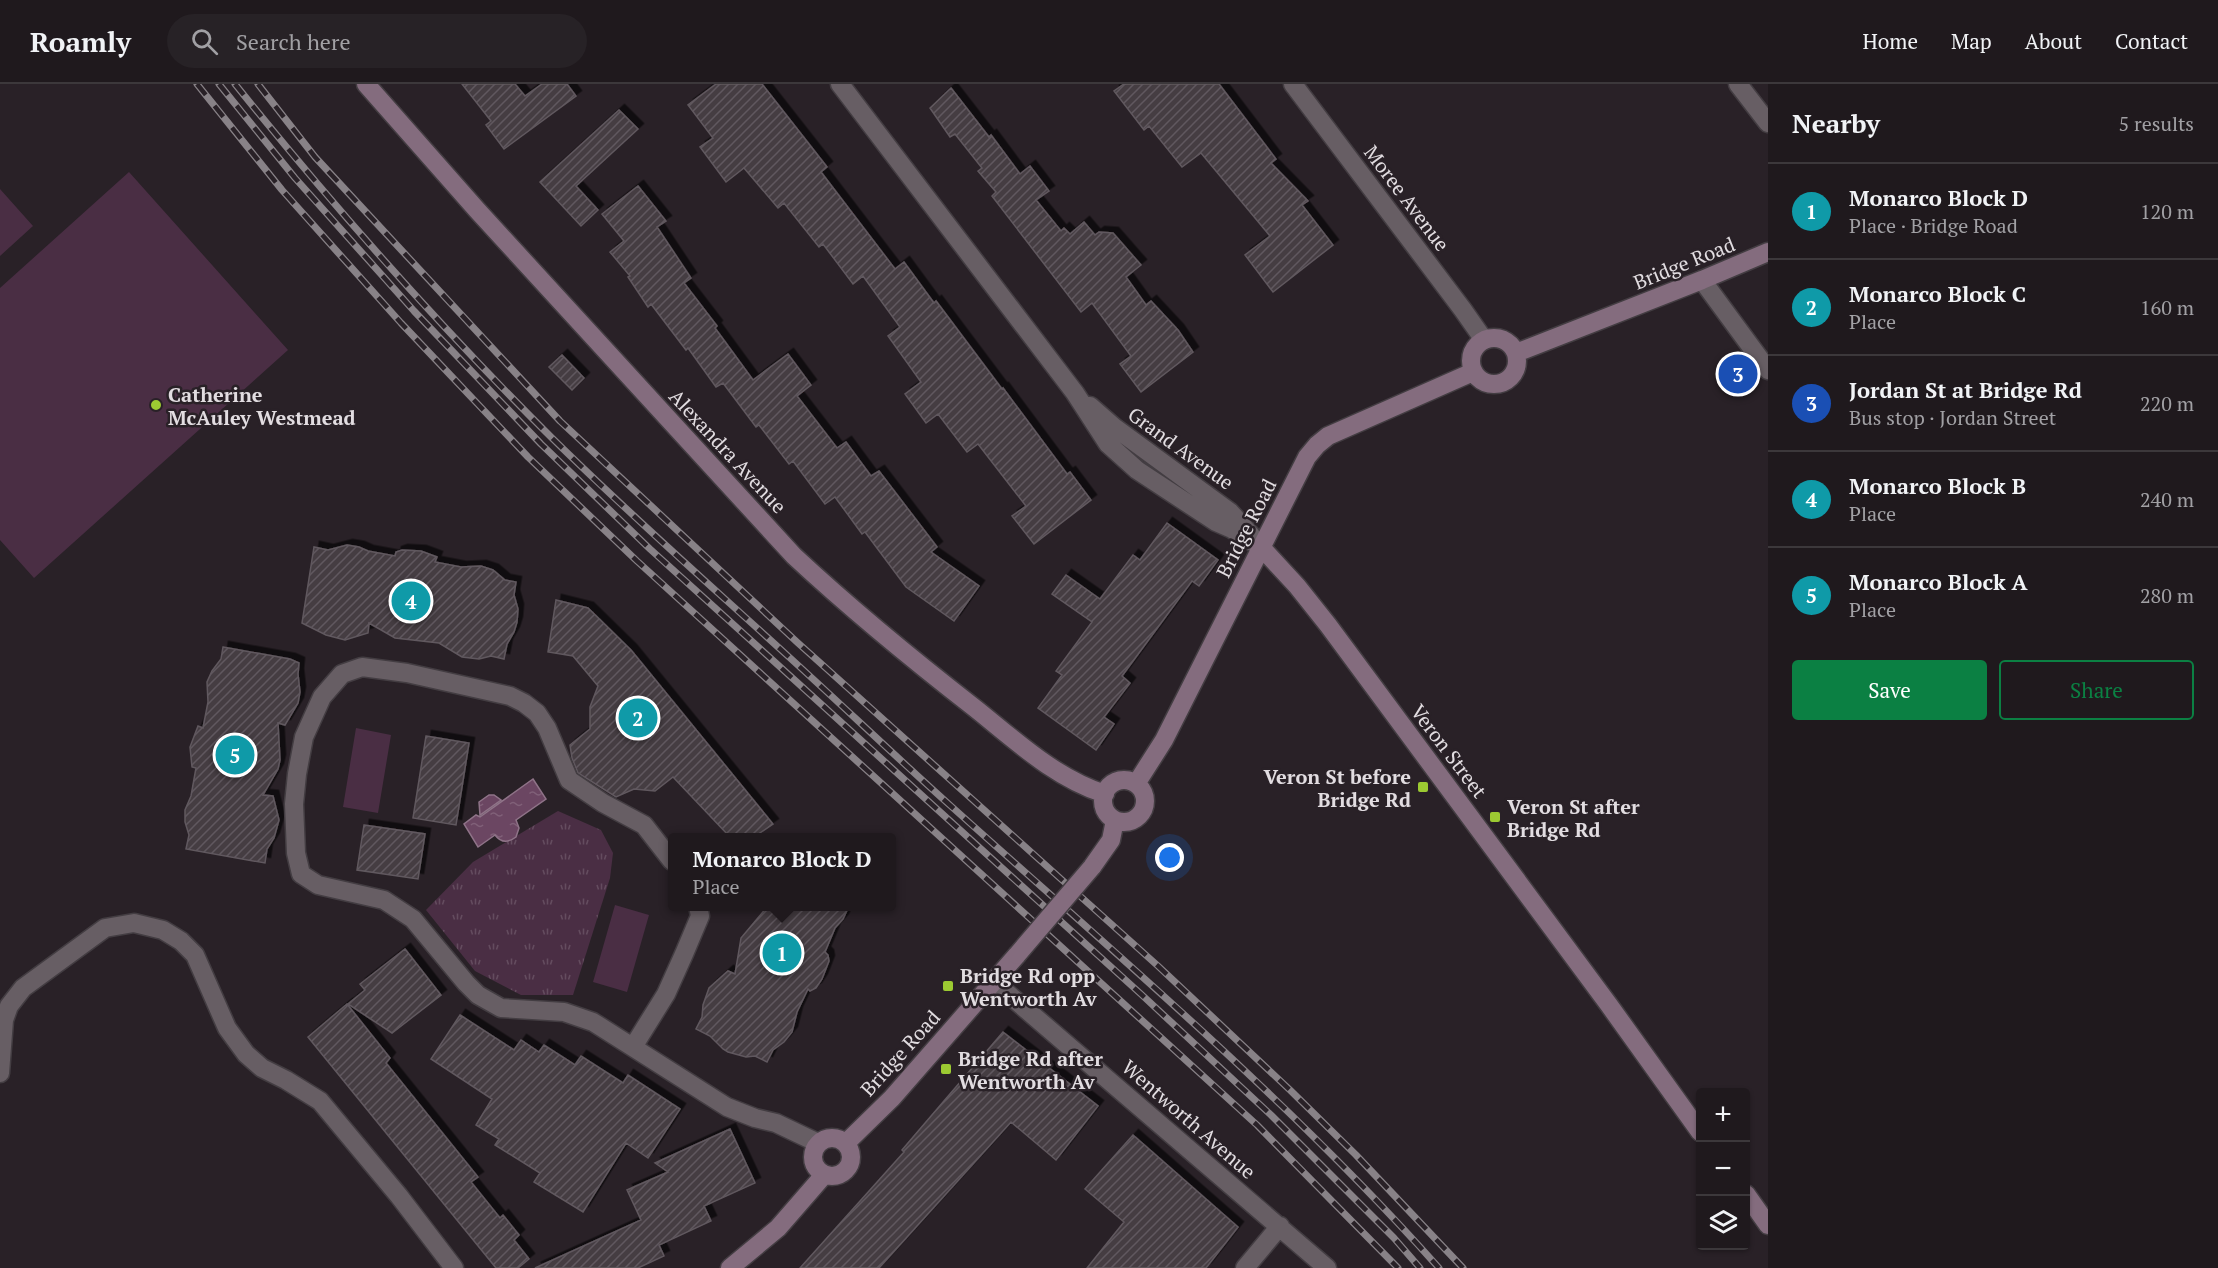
<!DOCTYPE html>
<html lang="en">
<head>
<meta charset="utf-8">
<style>
  body { margin:0; font-family:"PT Serif",serif; background:#272226; color:#f1f3f6 }
  .controls { position:absolute; right:18px; bottom:18px; display:grid; overflow:hidden; border-radius:6px; box-shadow:0 2px 4px #0004 }
  .controls button { width:54px; height:54px; display:grid; place-items:center; padding:0; border:0; border-bottom:2px solid #3c383b; background:#1f191d; color:#f1f3f6; font:30px sans-serif }
  .you { position:absolute; left:1170px; top:774px; width:21px; height:21px; margin:-15px; border:4px solid #fff; border-radius:50%; background:#1a73e8; box-shadow:0 0 0 9px #1a73e833 }
  .badge { display:grid; place-items:center; width:39px; height:39px; border-radius:50%; background:#0b8043; color:#fff; font-size:20px; font-weight:700 }
  .pin { position:absolute; translate:-50% -50%; border:3px solid #fff; box-shadow:0 2px 6px #0006 }
  .popup { position:absolute; left:668px; top:749px; width:228px; height:78px; box-sizing:border-box; display:grid; place-content:center; border-radius:6px; background:#1f191d; filter:drop-shadow(0 2px 4px #0005); font-size:20px; white-space:nowrap; color:#a1a0a4 }
  .popup b { font-size:22px; color:#f1f3f6 }
  .popup::after { content:''; position:absolute; left:50%; top:100%; margin-left:-12px; border:12px solid transparent; border-top-color:#1f191d }
  .list { margin:0; padding:0; list-style:none }
  h2 { display:flex; justify-content:space-between; align-items:center; height:78px; margin:0; padding:0 24px; font-size:26px }
  h2 small { font-size:20px; font-weight:400; color:#a1a0a4 }
  .list li { display:grid; grid-template-columns:39px 1fr auto; gap:18px; align-items:center; box-sizing:border-box; height:96px; padding:0 24px; border-top:2px solid #3c383b }
  .list b { display:block; font-size:22px; white-space:nowrap }
  .list p { margin:0; font-size:20px; white-space:nowrap; color:#a1a0a4 }
  .list em { font-size:20px; font-style:normal; color:#a1a0a4 }
  .actions { display:flex; gap:12px; padding:18px 24px }
  .actions a { flex:1; padding:14px 0; border:2px solid #0b8043; border-radius:6px; text-align:center; font-size:21px; color:#0b8043 }
  .actions .main { background:#0b8043; color:#fff }
  .icon { flex:none; width:33px; height:33px; fill:none; stroke:currentColor; stroke-width:2; stroke-linecap:round; stroke-linejoin:round }
  .map { position:relative; flex:none; width:1768px; height:1184px; overflow:hidden }
  header { display:flex; align-items:center; gap:36px; box-sizing:border-box; height:84px; padding:0 30px; background:#1f191d; border-bottom:2px solid #3c383b }
  header strong { font-size:28px }
  nav { display:flex; gap:33px; margin-inline-start:auto; font-size:21px }
  .search { width:420px; height:54px; background:#272226; display:flex; align-items:center; gap:15px; box-sizing:border-box; padding:0 21px; border-radius:33px; color:#a1a0a4; font-size:22px }
  main { display:flex }
  aside { flex:1; background:#1f191d }
  .map>svg:first-child { display:block }
  .park { fill:url(#park-tufts) }
  .pitch { fill:#4a2e44 }
  .water { fill:url(#water-ripples); stroke:#8f7388; stroke-width:1.5 }
  .building { fill:url(#building-hatch); stroke:#61595f; stroke-width:1.5; filter:url(#shadow) }
  .lines { fill:none; stroke-linecap:round; stroke-linejoin:round }
  .street-casing { stroke:#433d42; stroke-width:21 }
  .secondary-casing { stroke:#433d42; stroke-width:21 }
  .street { stroke:#675e64; stroke-width:18 }
  .secondary { stroke:#846c7e; stroke-width:18 }
  .rail-casing { stroke:#888287; stroke-width:7 }
  .rail { stroke:#292127; stroke-width:4.5; stroke-dasharray:14; stroke-linecap:butt }
  .secondary-bridge-casing { stroke:#433d42; stroke-width:21; stroke-linecap:butt }
  .secondary-bridge { stroke:#846c7e; stroke-width:18 }
  .poi-dot { fill:#9cca32; stroke:#292127; stroke-width:2 }
  .labels { text-anchor:middle; dominant-baseline:central; stroke-width:5; stroke-linejoin:round; paint-order:stroke }
  .street-label { font-size:20px; fill:#e2dde1; stroke:#292127 }
  .poi-label { font-size:20px; font-weight:bold; fill:#e2dde1; stroke:#292127; text-anchor:start }
</style>
</head>
<body>
<header>
<strong>Roamly</strong>
<div class="search"><svg class="icon" aria-label="search" viewBox="0 0 24 24"><circle cx="10" cy="10" r="6"/><path d="M15 15l6 6"/></svg>Search here</div>
<nav><a>Home</a><a>Map</a><a>About</a><a>Contact</a></nav>
</header>
<main>
<div class="map">
<svg width="1768" height="1184" viewBox="0 0 1768 1184">
  <defs>
    <pattern id="park-tufts" width="24" height="20" patternUnits="userSpaceOnUse" patternTransform="scale(1.5)"><rect width="24" height="20" fill="#4a2e44"/><path d="M3 7l-1-3M5 7V3M7 7l1-3M15 17l-1-3M17 17v-4M19 17l1-3" fill="none" stroke="#644c5f"/></pattern>
    <pattern id="water-ripples" width="26" height="14" patternUnits="userSpaceOnUse" patternTransform="scale(1.5)"><rect width="26" height="14" fill="#6b4662"/><path d="M2 4q2-2 4 0t4 0M15 11q2-2 4 0t4 0" fill="none" stroke="#806078"/></pattern>
    <pattern id="building-hatch" width="6" height="6" patternUnits="userSpaceOnUse" patternTransform="scale(1.5)"><rect width="6" height="6" fill="#453d43"/><path d="M-1 1l2-2M0 6l6-6M5 7l2-2" fill="none" stroke="#60595e"/></pattern>
    <filter id="shadow"><feDropShadow dx="5.5" dy="-5.5" stdDeviation="0" flood-color="#0009"/></filter>
  </defs>
  <rect width="100%" height="100%" fill="#292127"/>
  <path class="park" d="M558,727L601,746L613,769L610,794L573,911H521L475,887L426,826L473,778Z"/>
  <path class="pitch" d="M129,88L288,266L34,494L0,456V204Z
    M0,105L33,142L0,172Z
    M356,644L391,651L378,729L343,723Z
    M615,821L649,831L627,908L593,898Z"/>
  <path class="water" d="M533,695L546,715L516,736L519,744L516,753C508,759 501,759 495,751L478,763L464,740L476,731L480,733Z
    M489,711H494L501,716L480,731L479,718Z"/>
  <path class="building" d="M462,0H515L525,12L542,0H567L576,12L504,65L486,41L491,37Z
    M716,0H762L827,83L821,88L895,185L904,178L934,219L936,217L1002,305L1003,304L1067,390L1070,388L1091,416L1034,460L1012,432L1026,422L978,360L967,368L938,330L926,339L905,310L921,298L888,252L900,243L863,192L853,200L823,160L819,163L784,119L778,124L744,84L726,98L700,63L713,54L688,21Z
    M1124,0H1219L1276,75L1271,79L1308,117L1302,121L1333,161L1273,208L1245,171L1270,152L1201,69L1182,83L1149,42L1144,46L1114,7Z
    M951,4L989,53L991,51L1020,90L1030,82L1049,107L1036,116L1061,147L1064,144L1070,150L1084,138L1095,151L1099,148L1113,149L1141,181L1126,193L1146,221L1151,217L1178,246L1193,268L1141,308L1120,280L1131,272L1092,219L1081,228L992,112L996,108L978,87L982,84L955,50L950,53L930,24Z
    M619,26L638,45L576,102L598,126L581,142L540,98Z
    M638,102L666,137L657,143L691,194L684,199L717,242L715,244L753,296L788,270L811,301L797,312L837,364L846,358L871,392L879,387L937,463L931,468L979,502L954,537L906,503L865,448L862,450L835,413L825,420L793,377L789,380L759,341L756,343L723,299L716,303L688,264L686,266L651,220L648,223L628,193L630,192L610,168L624,157L602,130Z
    M562,271L584,294L572,306L549,283Z
    M1167,439L1218,476L1199,502L1192,497L1122,592L1130,599L1104,633L1114,640L1096,666L1038,624L1062,591L1056,587L1092,538L1052,510L1066,491L1100,515L1133,471L1140,476Z
    M347,461L359,463L368,467L395,472L396,468L402,466L421,467L437,473L435,478L461,483L481,482L493,486L505,496L516,498L514,511L518,525L517,538L514,548L507,560L504,575L491,572L479,575L462,573L439,559L395,554L369,539L368,549L345,556L326,551L302,539L314,463L328,466Z
    M556,516L588,524L631,566L773,740L754,753H730L673,693L655,707L634,705L616,713L578,689L572,674L570,661L590,645V623L598,602L573,572L548,568Z
    M223,563L290,575L299,579L298,590L300,608L298,619L285,641L278,639L280,676L278,685L263,711L273,712L279,736L274,754L267,765L265,779L186,765L189,751L185,738V726L191,712L196,684L192,683L190,663L198,642L203,644L208,618L207,598L212,587L221,575Z
    M426,652L469,659L456,741L413,734Z
    M364,741L425,750L418,795L357,786Z
    M768,822H849L843,835L835,844L825,868L828,871L829,877L822,895L816,904L810,907L808,905L797,928L792,948L784,958L773,966L767,978L755,972L746,973L728,968L723,965L710,952L696,945L702,933L703,921L709,904L728,887L735,890L741,854Z
    M405,865L441,911L392,949L348,920L365,906L360,900Z
    M347,920L390,974L386,979L478,1093L471,1098L500,1134L503,1131L519,1151L514,1156L529,1175L518,1184H496L308,953Z
    M460,931L514,966L521,956L539,968L544,961L575,981L581,972L623,999L628,991L680,1025L648,1074L626,1059L583,1128L534,1098L540,1089L495,1061L499,1055L476,1041L492,1015L431,975Z
    M1003,948L1098,1022L1056,1076L1011,1038L879,1184H800L904,1068L902,1066Z
    M730,1045L755,1099L704,1122L711,1137L659,1161L664,1172L638,1184H535L641,1136L627,1106L668,1088L655,1079Z
    M1133,1051L1238,1143L1206,1184H1087L1124,1138L1085,1105Z"/>
  <g class="lines">
    <g class="street-casing">
      <path id="street" d="M840,0L1075,309L1108,360L1137,386L1216,438L1232,445L1261,463
        M1293,0L1463,226L1484,256
        M1738,0L1768,39
        M1702,196L1768,286
        M1090,322L1114,343L1230,428L1251,451
        M672,777L644,741L603,719L569,696L547,644L537,629L524,619L510,612L407,589L362,583L342,590L322,613L304,653L297,690L294,720L296,769L301,790L318,801L384,816L413,835L466,899L478,911L501,924L564,928L593,938L727,1023L755,1034L776,1039L818,1059
        M993,897L1327,1184
        M633,963L666,910L684,870L700,832L698,822
        M0,989L4,936L9,922L23,904L105,844L134,839L163,846L181,857L195,871L227,944L246,970L262,984L286,996L320,1017L399,1112L454,1184
        M1245,1184L1280,1142"/>
    </g>
    <g class="secondary-casing">
      <path id="secondary" d="M366,0L477,126L794,472C852,526 913,576 976,625C1016,657 1055,694 1105,710
        M1471 277a23 23 0 1 1 46 0a23 23 0 1 1-46 0Z
        M1516,269L1702,196L1768,168
        M1261,463L1297,502L1328,541L1609,921L1700,1048
        M1103 717a21 21 0 1 1 42 0a21 21 0 1 1-42 0Z
        M1136,700L1164,656L1307,373L1317,361L1328,352L1473,288
        M1092,783L1111,756L1115,736
        M813 1073a19 19 0 1 1 38 0a19 19 0 1 1-38 0Z
        M846,1059L892,1014L1017,871
        M1746,1110L1768,1141
        M730,1184L778,1144L824,1091"/>
    </g>
    <use href="#street" class="street"/>
    <use href="#secondary" class="secondary"/>
    <g class="rail-casing">
      <path id="rail" d="M197,0L282,106L401,239L528,373L637,477L1257,1041L1398,1184
        M219,0L295,94L414,227L541,360L650,465L1142,911L1271,1031L1394,1154L1420,1184
        M235,0C334,123 440,243 552,354C629,430 710,501 789,573C844,623 897,674 952,723C1118,872 1290,1017 1439,1184
        M258,0L315,73L560,337L798,559L1158,882L1290,1006L1356,1071L1463,1184"/>
    </g>
    <use href="#rail" class="rail"/>
    <g class="secondary-bridge-casing">
      <path id="secondary-bridge" d="M1017,871L1092,783"/>
    </g>
    <use href="#secondary-bridge" class="secondary-bridge"/>
  </g>
  <g class="poi-dot">
    <circle cx="156" cy="321" r="6"/>
    <rect x="1417" y="697" width="12" height="12" rx="3"/>
    <rect x="1489" y="727" width="12" height="12" rx="3"/>
    <rect x="942" y="896" width="12" height="12" rx="3"/>
    <rect x="940" y="979" width="12" height="12" rx="3"/>
  </g>
  <g class="labels">
    <g class="street-label">
      <text transform="translate(1407 114) rotate(53)">Moree Avenue</text>
      <text transform="translate(1684 179) rotate(-22)">Bridge Road</text>
      <text transform="translate(1181 364) rotate(36)">Grand Avenue</text>
      <text transform="translate(728 367) rotate(47)">Alexandra Avenue</text>
      <text transform="translate(1246 444) rotate(-63)">Bridge Road</text>
      <text transform="translate(1449 667) rotate(53)">Veron Street</text>
      <text transform="translate(900 969) rotate(-48)">Bridge Road</text>
      <text transform="translate(1189 1035) rotate(41)">Wentworth Avenue</text>
    </g>
    <g class="poi-label">
      <text x="168" y="310">Catherine<tspan x="168" dy="23">McAuley Westmead</tspan></text>
      <text x="1411" y="692" text-anchor="end">Veron St before<tspan x="1411" dy="23">Bridge Rd</tspan></text>
      <text x="1507" y="722">Veron St after<tspan x="1507" dy="23">Bridge Rd</tspan></text>
      <text x="960" y="891">Bridge Rd opp<tspan x="960" dy="23">Wentworth Av</tspan></text>
      <text x="958" y="974">Bridge Rd after<tspan x="958" dy="23">Wentworth Av</tspan></text>
    </g>
  </g>
</svg>
<div class="controls">
<button>+</button>
<button>−</button>
<button><svg class="icon" aria-label="layers" viewBox="0 0 24 24"><path d="M12 4l9 5-9 5-9-5zM3 14l9 5 9-5"/></svg></button>
</div>
<div class="you"></div>
<div class="pin badge" style="left:782px;top:869px;background:#0f9aa8">1</div>
<div class="popup"><b>Monarco Block D</b>Place</div>
<div class="pin badge" style="left:638px;top:634px;background:#0f9aa8">2</div>
<div class="pin badge" style="left:1738px;top:290px;background:#1a4fb4">3</div>
<div class="pin badge" style="left:411px;top:517px;background:#0f9aa8">4</div>
<div class="pin badge" style="left:235px;top:671px;background:#0f9aa8">5</div>
</div>
<aside>
<h2>Nearby<small>5 results</small></h2>
<ul class="list">
<li><span class="badge" style="background:#0f9aa8">1</span><div><b>Monarco Block D</b><p>Place · Bridge Road</p></div><em>120 m</em></li>
<li><span class="badge" style="background:#0f9aa8">2</span><div><b>Monarco Block C</b><p>Place</p></div><em>160 m</em></li>
<li><span class="badge" style="background:#1a4fb4">3</span><div><b>Jordan St at Bridge Rd</b><p>Bus stop · Jordan Street</p></div><em>220 m</em></li>
<li><span class="badge" style="background:#0f9aa8">4</span><div><b>Monarco Block B</b><p>Place</p></div><em>240 m</em></li>
<li><span class="badge" style="background:#0f9aa8">5</span><div><b>Monarco Block A</b><p>Place</p></div><em>280 m</em></li>
</ul>
<div class="actions"><a class="main">Save</a><a>Share</a></div>
</aside>
</main>
</body>
</html>
